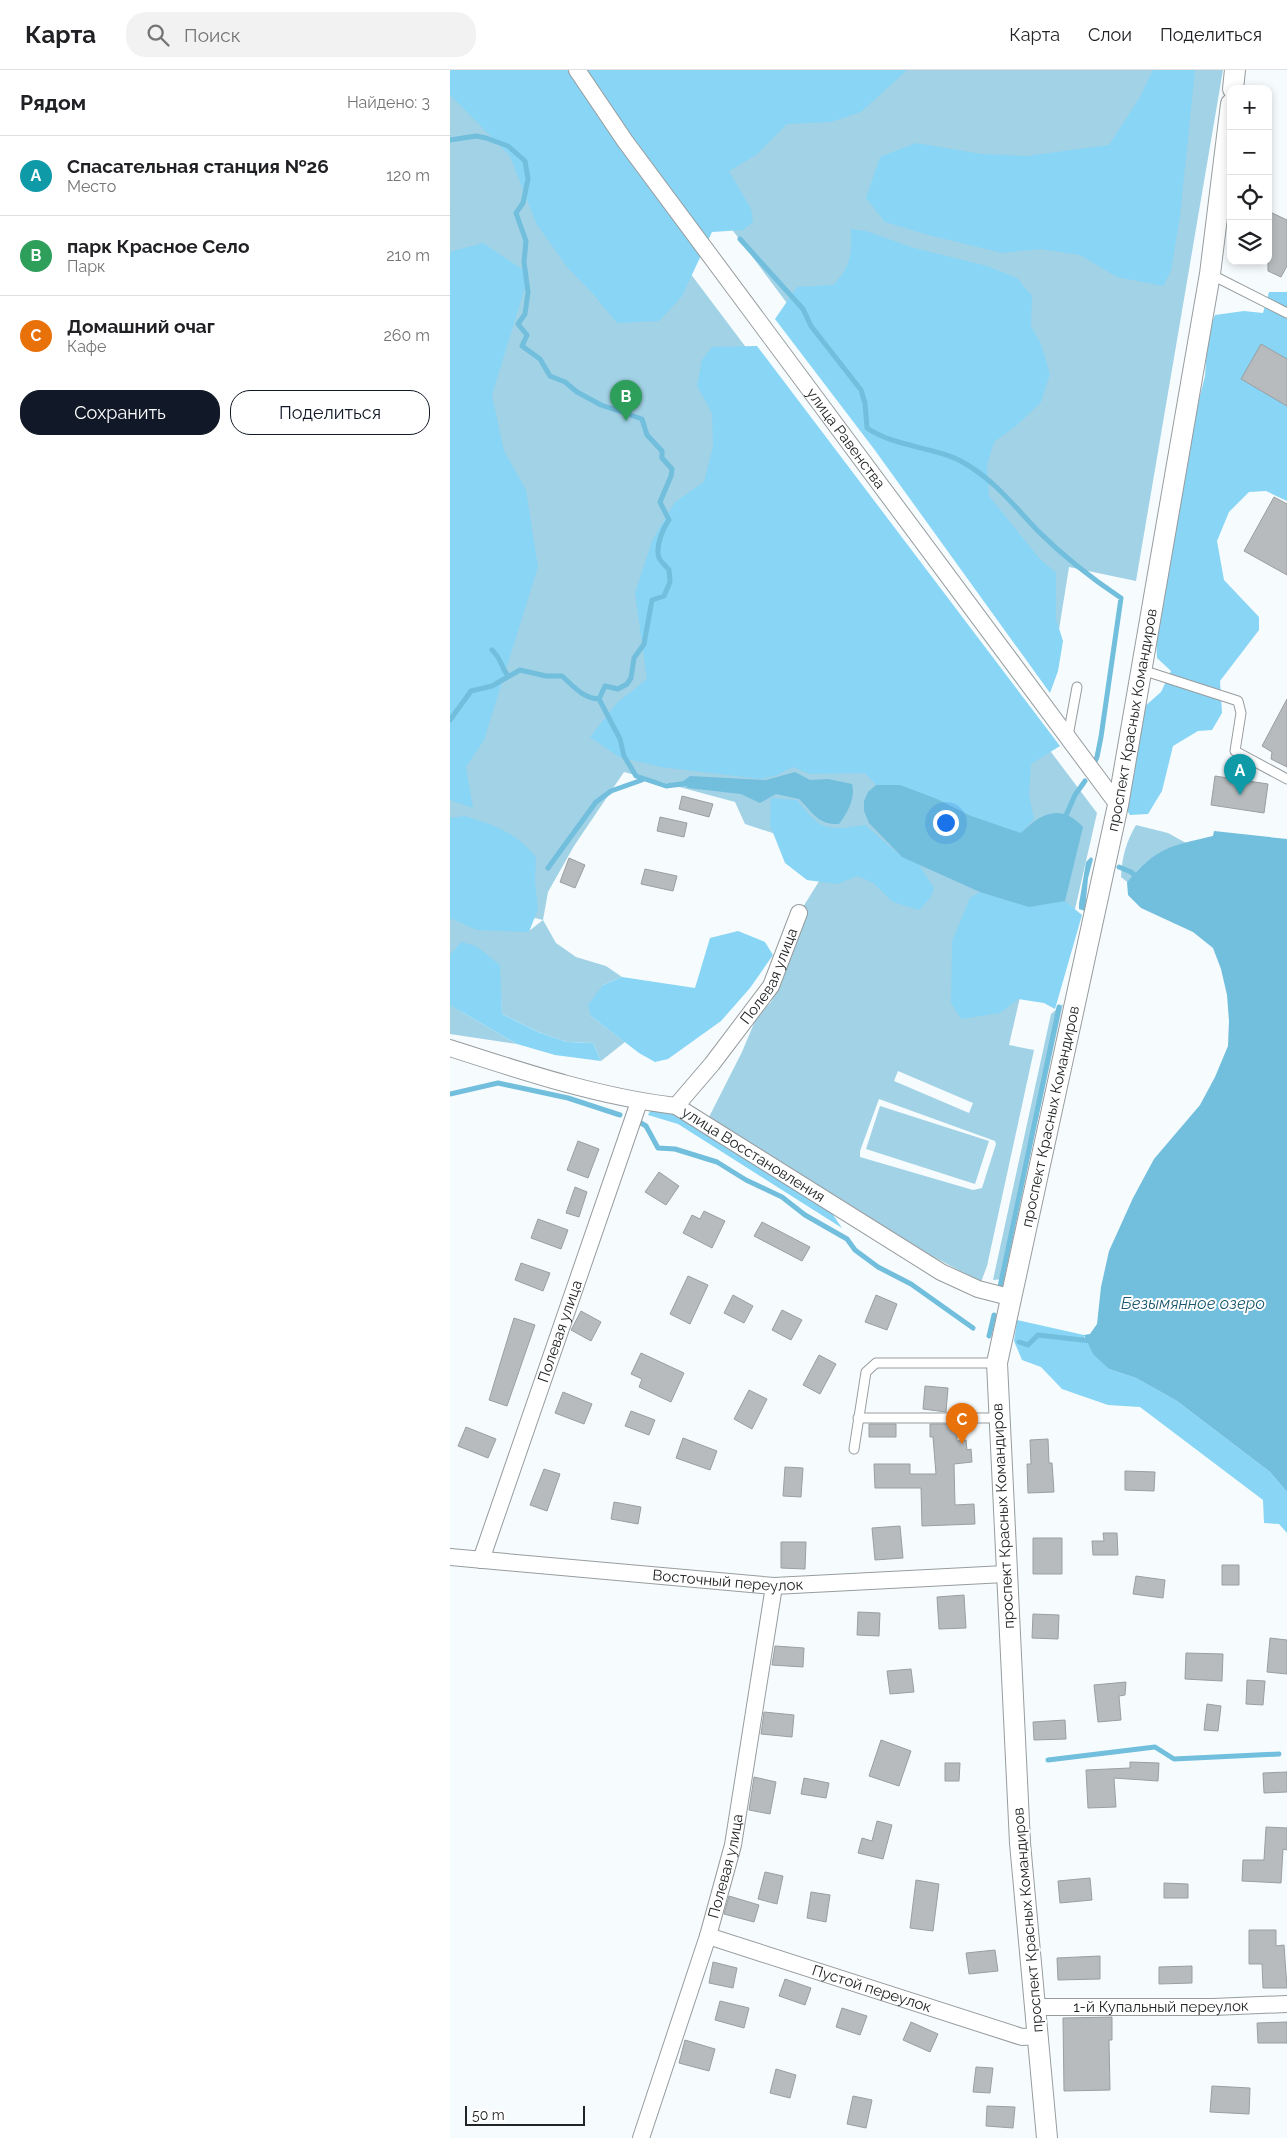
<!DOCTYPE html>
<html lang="ru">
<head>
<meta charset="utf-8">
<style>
  body { margin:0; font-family:Raleway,sans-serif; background:#f2f2f2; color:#202124 }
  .controls { position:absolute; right:15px; top:15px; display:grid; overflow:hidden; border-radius:10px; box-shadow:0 2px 8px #0003 }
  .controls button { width:45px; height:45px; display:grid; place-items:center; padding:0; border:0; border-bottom:1px solid #e0e0e0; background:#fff; color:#202124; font:25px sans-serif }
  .scale { position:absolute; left:15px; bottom:12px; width:120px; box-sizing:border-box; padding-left:5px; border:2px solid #212324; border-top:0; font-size:14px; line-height:18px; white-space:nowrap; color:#212324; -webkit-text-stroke:4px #fff; paint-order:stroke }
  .you { position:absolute; left:495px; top:752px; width:18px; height:18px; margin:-12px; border:4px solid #fff; border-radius:50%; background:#1a73e8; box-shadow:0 0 0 8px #1a73e833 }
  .badge { display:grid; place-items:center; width:32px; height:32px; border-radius:50%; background:#111827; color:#fff; font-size:16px; font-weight:700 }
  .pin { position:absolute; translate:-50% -41px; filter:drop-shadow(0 1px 2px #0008) }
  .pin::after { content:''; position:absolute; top:26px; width:18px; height:15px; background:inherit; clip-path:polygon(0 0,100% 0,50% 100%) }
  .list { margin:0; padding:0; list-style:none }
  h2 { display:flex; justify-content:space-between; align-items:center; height:65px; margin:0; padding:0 20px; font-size:21px }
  h2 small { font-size:16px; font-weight:400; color:#757577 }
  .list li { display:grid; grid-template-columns:32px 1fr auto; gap:15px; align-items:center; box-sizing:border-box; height:80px; padding:0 20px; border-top:1px solid #e0e0e0 }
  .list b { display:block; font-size:19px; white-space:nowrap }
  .list p { margin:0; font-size:16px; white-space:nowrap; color:#757577 }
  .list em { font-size:16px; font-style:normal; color:#757577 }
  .actions { display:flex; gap:10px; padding:15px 20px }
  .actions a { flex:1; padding:11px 0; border:1px solid #111827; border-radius:20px; text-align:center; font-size:18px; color:#111827 }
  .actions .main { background:#111827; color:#fff }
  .icon { flex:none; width:28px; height:28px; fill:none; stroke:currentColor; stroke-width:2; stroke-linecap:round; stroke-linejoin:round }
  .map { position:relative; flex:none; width:837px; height:2068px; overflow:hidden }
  header { display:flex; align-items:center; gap:30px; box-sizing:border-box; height:70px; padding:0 25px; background:#fff; border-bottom:1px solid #e0e0e0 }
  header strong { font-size:24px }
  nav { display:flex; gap:28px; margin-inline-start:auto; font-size:18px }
  .search { width:350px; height:45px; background:#f2f2f2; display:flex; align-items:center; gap:12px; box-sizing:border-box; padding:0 18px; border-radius:20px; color:#757577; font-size:19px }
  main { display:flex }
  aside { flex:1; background:#fff }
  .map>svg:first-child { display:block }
  .green { fill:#a2d2e6; fill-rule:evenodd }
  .forest { fill:#88d5f5 }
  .water { fill:#71bedd }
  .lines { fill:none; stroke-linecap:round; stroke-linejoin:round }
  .stream { stroke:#71bedd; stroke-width:5 }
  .building { fill:#b7bbbd; stroke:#9a9fa1 }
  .service-casing { stroke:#979c9e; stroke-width:11 }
  .minor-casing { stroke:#979c9e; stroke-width:18 }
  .tertiary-casing { stroke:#979c9e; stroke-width:22 }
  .service { stroke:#fff; stroke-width:9 }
  .minor { stroke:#fff; stroke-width:16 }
  .tertiary { stroke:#fff; stroke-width:20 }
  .labels { text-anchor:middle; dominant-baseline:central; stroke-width:4; stroke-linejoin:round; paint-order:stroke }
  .street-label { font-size:15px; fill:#212324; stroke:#fff }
  .water-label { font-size:16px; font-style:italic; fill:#1a586e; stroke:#fff }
</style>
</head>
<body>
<header>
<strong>Карта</strong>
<div class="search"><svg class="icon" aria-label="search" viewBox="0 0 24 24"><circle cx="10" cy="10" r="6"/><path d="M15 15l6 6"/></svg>Поиск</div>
<nav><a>Карта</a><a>Слои</a><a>Поделиться</a></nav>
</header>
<main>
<aside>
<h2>Рядом<small>Найдено: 3</small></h2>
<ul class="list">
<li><span class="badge" style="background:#0f9aa8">A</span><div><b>Спасательная станция №26</b><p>Место</p></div><em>120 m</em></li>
<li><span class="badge" style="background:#2e9e5b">B</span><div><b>парк Красное Село</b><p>Парк</p></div><em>210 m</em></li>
<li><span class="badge" style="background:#e8710a">C</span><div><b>Домашний очаг</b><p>Кафе</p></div><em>260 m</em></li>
</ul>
<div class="actions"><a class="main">Сохранить</a><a>Поделиться</a></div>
</aside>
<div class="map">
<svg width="837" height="2068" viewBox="0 0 837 2068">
  <rect width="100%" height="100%" fill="#f6fbfd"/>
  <path class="green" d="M0,0H87L647,743L625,839L573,914L559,975L584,980L537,1196L531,1212L482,1186L259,1047L292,982L307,946L321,932L332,911L353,837L386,784L295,754L285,732L174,702L124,776L98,822L93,850L106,873L126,887L156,896L172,907L153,915L141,946L175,972L151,991L143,973L117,972L88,962L52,944L49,894L12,942L67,974L0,964ZM59,842L93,850L79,861H55ZM448,1001L523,1033L519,1043L444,1011ZM429,1029L545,1071L546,1074L532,1118L523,1120L410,1087V1081Z
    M163,0H773L686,511L619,497L604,591Z
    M686,755L718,763L736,773C708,780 696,790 677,812L671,807C672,787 676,772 686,755Z
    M613,934L553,1209L543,1210L601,944Z
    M430,1036L539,1071L525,1114L416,1079Z"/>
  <path class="forest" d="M0,0H457L411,42L381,52L337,54L306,85L279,101L301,139L303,152L293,160L262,162L232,226L209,251L167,253L144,225L117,197L86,153L60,86L0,25Z
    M703,0H745L730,146L721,201L713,216L667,207L630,185L590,179L553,183L482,166L435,152L416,128L430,87L466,73L531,84L577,86L659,75L690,27Z
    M401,159L416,161L464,178L537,196L567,208L582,226L581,256L591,274L600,304L591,332L567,355L544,372L537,395L539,426L589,488L606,503V549L613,571L608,601L600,623L424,379L325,249L347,217L383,215C401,197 402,184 401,159Z
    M33,173L79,204L42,325L54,381L76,420L88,497L34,670L16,697L23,738L0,730V182Z
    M819,222H837V431L816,421L799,422L779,442L767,471L774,510L809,547V560L770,611L772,643L762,660L748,661L723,676L712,721L698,744L680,745L676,739L694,637L711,622L721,601L707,588L706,571L735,385L755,306L758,261L765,245L794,241L813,243Z
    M307,276L610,676L581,694L579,725L584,749L571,763L521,746L487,729L450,715H426L415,703L360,704L343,697L327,705L311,709L211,697L169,687L140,667L167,633L197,609L185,523L202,471L225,432L254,412L263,376L262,343L247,316L252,290L262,277Z
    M321,728L347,730C371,761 376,761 415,755L452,787L468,793L484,818L480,828L469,840L443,832L423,813L408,806L387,814L357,810L335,793L320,755Z
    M15,746C44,755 68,763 86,788L85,811L88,839L79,862L27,860L0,848V748Z
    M530,822L579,837L615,831L632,845L605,939L594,933L568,929L550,943L511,949L501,933L502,871L520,828Z
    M288,861L315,872L323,885L300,918L271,951L218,989L205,992L189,983L141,946L138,935L153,915L172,907L245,918L260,868Z
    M11,872L26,876L50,895L52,944L88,962L117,972L143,973L151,991L105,985L67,974L0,935V885Z
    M200,1041H223L377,1136L392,1158L228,1054L198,1045Z
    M567,1250L634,1265L635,1270L659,1299L686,1308L727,1331L820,1402L837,1422V1463L829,1454L814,1453L813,1430L690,1337L658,1335L612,1319L591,1297L572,1290L564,1271Z"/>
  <path class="water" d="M345,702L360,710L378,709L402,714C406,728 397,743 389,754C367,755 362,741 349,729L326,724L310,733L291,724L238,718L232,712L240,706L316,710Z
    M426,715H450L487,729L521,746L571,763C591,743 611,733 633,757L615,831L579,837L530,822L452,787L419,753L414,741V731L418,722Z
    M764,761L837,769V1422L820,1402L727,1331L686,1308L659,1299L643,1284L634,1265L640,1264L647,1254L651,1217L659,1181L683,1128L704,1089L750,1035L765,1007L778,976L779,951L777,925L771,899L763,878L743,862L691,838L678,825L677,812C707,777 720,776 763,766Z
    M641,787L643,789L638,808L635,841L629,839V834L636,792Z"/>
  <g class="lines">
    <path class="stream" d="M0,70L26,66L36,68L58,76L75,91L78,109L73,133L66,143L76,171L74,192L78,222L75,244L68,254L77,265L72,276L90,289L100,306L115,312L127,322L151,335L192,349L197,365L212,381V388L222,399L221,406L210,432L219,450C213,458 205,477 209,488C211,492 216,496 219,500L220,512L214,526L202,530L194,574L184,588L181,608L177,614L168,619L155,616L149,629L170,669L174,686L186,706L216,716L240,713
      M290,169L353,239L361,256L411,320L415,333L417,358C446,378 486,376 516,394C546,412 565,437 588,461C614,487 641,508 671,528L651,667L647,687L643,696
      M42,580C51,588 51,597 58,606
      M0,650L21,621L42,616L70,600L96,606H112C124,617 133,628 149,629
      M614,750L625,725L635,711
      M669,797L681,802L688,808
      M98,798L146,732L161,721L192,710
      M0,1024L48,1013L118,1028L170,1045
      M191,1053L196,1056L208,1078L225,1079L267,1092L296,1110L332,1127L355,1145L397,1169L405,1180L428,1197L461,1214L523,1258
      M550,1217L609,937
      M539,1266L544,1245
      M569,1272L578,1275L588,1265L641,1271
      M598,1690L705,1677L724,1689L829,1684"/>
  </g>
  <path class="building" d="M818,141L837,150V196L831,207L818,201Z
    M811,274L837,289V336L791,309Z
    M824,427L837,434V505L794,481Z
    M837,629V697L821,689L822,682L812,676Z
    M765,706L818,714L814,743L761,735Z
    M232,726L263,734L259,747L229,739Z
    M210,747L237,753L234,767L207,761Z
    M119,788L135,795L125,818L110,812Z
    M195,799L227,806L223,821L191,814Z
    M128,1071L149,1079L138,1108L117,1100Z
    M209,1102L229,1116L216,1135L195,1122Z
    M125,1117L137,1122L129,1147L116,1143Z
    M254,1141L275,1151L262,1178L233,1163L242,1145L250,1149Z
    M88,1149L118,1160L111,1179L81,1168Z
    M312,1152L360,1177L352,1191L304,1166Z
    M71,1193L100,1203L93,1221L65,1210Z
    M238,1206L258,1215L240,1254L220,1244Z
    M283,1225L303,1236L294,1253L274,1243Z
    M426,1225L447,1234L437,1260L415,1252Z
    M332,1240L352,1250L341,1270L322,1260Z
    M131,1241L151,1252L141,1271L121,1260Z
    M64,1248L85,1255L57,1336L39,1330Z
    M191,1283L234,1303L221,1332L189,1317L192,1309L181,1304Z
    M369,1285L386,1294L370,1324L353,1315Z
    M475,1316L498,1318L496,1342L473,1339Z
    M299,1320L317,1329L302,1359L284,1349Z
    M113,1322L142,1334L134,1354L105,1343Z
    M181,1341L205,1350L199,1365L175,1356Z
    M419,1354H446V1367H419Z
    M480,1354H507V1371L516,1370L517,1380L521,1379L522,1392L504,1394L505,1435L524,1434L525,1454L472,1456L471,1418H425L424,1394H460V1404H486L483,1367H480Z
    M16,1357L46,1369L38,1388L8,1376Z
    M233,1368L267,1381L260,1400L226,1388Z
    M598,1369L599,1393H602L604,1422L578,1423L577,1394H581L580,1370Z
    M335,1397L353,1398L351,1427L333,1426Z
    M94,1399L110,1404L97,1441L80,1435Z
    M675,1401L705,1402L704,1421L675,1420Z
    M164,1432L191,1437L188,1454L161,1449Z
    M450,1456L453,1488L425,1490L422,1458Z
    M653,1463H667L668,1485H643L642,1471H654Z
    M583,1468H612V1504H583Z
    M331,1472H356L355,1499L331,1498Z
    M772,1495H789V1515H772Z
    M686,1506L715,1510L713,1528L683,1524Z
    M514,1525L516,1558L489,1559L487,1527Z
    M408,1542L430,1543L429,1566L407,1565Z
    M583,1544L609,1545L608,1569L582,1568Z
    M820,1568L837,1570V1604L817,1602Z
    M325,1576L354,1578L353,1597L322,1595Z
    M736,1583L773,1584L772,1611L735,1609Z
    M461,1599L464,1622L440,1624L437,1601Z
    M797,1610L815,1611L813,1635L796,1634Z
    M676,1612L675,1625L669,1626L671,1650L648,1652L644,1615Z
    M757,1634L771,1636L768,1661L754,1660Z
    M314,1642L344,1645L342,1667L311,1664Z
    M615,1650L616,1669L584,1670L583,1652Z
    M431,1670L461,1681L449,1716L419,1706Z
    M680,1692L709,1693L708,1711L664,1708L666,1737L638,1738L636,1700L680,1698Z
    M495,1693H510L509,1711H495Z
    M837,1702V1722L814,1723L813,1703Z
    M304,1707L326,1712L320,1744L299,1740Z
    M354,1708L379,1713L376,1728L351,1724Z
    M427,1751L442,1755L433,1789L408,1783L412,1768L422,1771Z
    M816,1757L837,1758V1780L833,1779L831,1813L792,1811L793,1790H814Z
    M315,1802L333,1806L327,1834L308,1829Z
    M640,1808L642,1830L610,1833L608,1811Z
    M466,1810L489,1814L483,1861L460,1858Z
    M714,1813L738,1814V1828H714Z
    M361,1822L380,1825L376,1852L357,1848Z
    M279,1826L309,1835L304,1852L274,1844Z
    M799,1860H826V1876L834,1875L837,1918H813L812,1894H799Z
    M545,1880L548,1901L519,1904L516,1883Z
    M650,1886V1909L608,1910L607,1888Z
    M263,1892L287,1898L283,1918L259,1913Z
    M742,1896V1913L709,1914V1897Z
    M335,1909L361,1918L355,1935L329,1926Z
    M270,1931L299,1938L294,1958L265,1950Z
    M392,1938L417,1946L410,1965L386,1957Z
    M662,1947V1970H659L660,2020L614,2021L613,1948Z
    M461,1952L488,1964L480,1982L453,1970Z
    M837,1952V1973H808L807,1953Z
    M235,1970L265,1979L259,2001L229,1993Z
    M526,1997L543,1998L540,2023L523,2022Z
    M326,1999L346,2005L340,2028L320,2023Z
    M762,2016L800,2018L799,2044L760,2042Z
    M403,2026L422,2030L416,2058L397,2054Z
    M537,2036L565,2037L563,2058L536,2056Z"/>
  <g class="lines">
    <g class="service-casing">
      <path id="service" d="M760,204L837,243
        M692,600L788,631L791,643L785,681L837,709
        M618,666L627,617
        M408,1348H549
        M404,1379L416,1302L426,1293H547"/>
    </g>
    <g class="minor-casing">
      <g id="minor">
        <path id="s1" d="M127,0L175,71L668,735"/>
        <path id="s2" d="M0,978C74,1002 149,1027 226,1036L491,1202L528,1219L559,1227"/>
        <path id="s3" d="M226,1036L262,994L321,916L349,843"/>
        <path id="s4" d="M0,1487L324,1516L555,1504"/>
        <path id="s5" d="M31,1490L189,1032"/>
        <path id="s6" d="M258,1866L572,1967L588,1966"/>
        <path id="s7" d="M585,1937H763L837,1934"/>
        <path id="s8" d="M191,2068L258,1866L283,1775L324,1516"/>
      </g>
    </g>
    <g class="tertiary-casing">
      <g id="tertiary">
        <path d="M783,19L785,0"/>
        <path id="s9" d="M597,2068L570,1773L547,1293L668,735L760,204L781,34"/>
      </g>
    </g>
    <use href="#service" class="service"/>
    <use href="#minor" class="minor"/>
    <use href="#tertiary" class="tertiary"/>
  </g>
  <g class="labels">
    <g class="street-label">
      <text stroke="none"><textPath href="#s1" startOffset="456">улица Равенства</textPath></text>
      <text stroke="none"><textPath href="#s9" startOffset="1434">проспект Красных Командиров</textPath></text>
      <text stroke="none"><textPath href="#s3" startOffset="161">Полевая улица</textPath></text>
      <text stroke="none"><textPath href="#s9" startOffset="1029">проспект Красных Командиров</textPath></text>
      <text stroke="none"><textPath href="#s2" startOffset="325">улица Восстановления</textPath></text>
      <text stroke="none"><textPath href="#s5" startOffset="242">Полевая улица</textPath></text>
      <text transform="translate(553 1446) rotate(-93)">проспект Красных Командиров</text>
      <text stroke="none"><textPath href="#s4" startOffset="279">Восточный переулок</textPath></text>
      <text stroke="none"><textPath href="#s8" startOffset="285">Полевая улица</textPath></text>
      <text transform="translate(578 1850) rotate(-95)">проспект Красных Командиров</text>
      <text stroke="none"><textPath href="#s6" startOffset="172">Пустой переулок</textPath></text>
      <text stroke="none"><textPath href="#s7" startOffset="126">1-й Купальный переулок</textPath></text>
    </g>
    <g class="water-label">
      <text x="743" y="1233">Безымянное озеро</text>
    </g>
  </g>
</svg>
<div class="controls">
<button>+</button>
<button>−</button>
<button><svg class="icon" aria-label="locate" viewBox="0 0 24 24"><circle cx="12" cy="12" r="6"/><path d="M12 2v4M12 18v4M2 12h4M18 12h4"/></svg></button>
<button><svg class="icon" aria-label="layers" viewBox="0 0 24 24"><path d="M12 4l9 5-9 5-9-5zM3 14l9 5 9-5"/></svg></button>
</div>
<div class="scale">50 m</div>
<div class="you"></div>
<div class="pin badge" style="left:790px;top:725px;background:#0f9aa8">A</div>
<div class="pin badge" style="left:176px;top:351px;background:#2e9e5b">B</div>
<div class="pin badge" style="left:512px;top:1374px;background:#e8710a">C</div>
</div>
</main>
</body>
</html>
